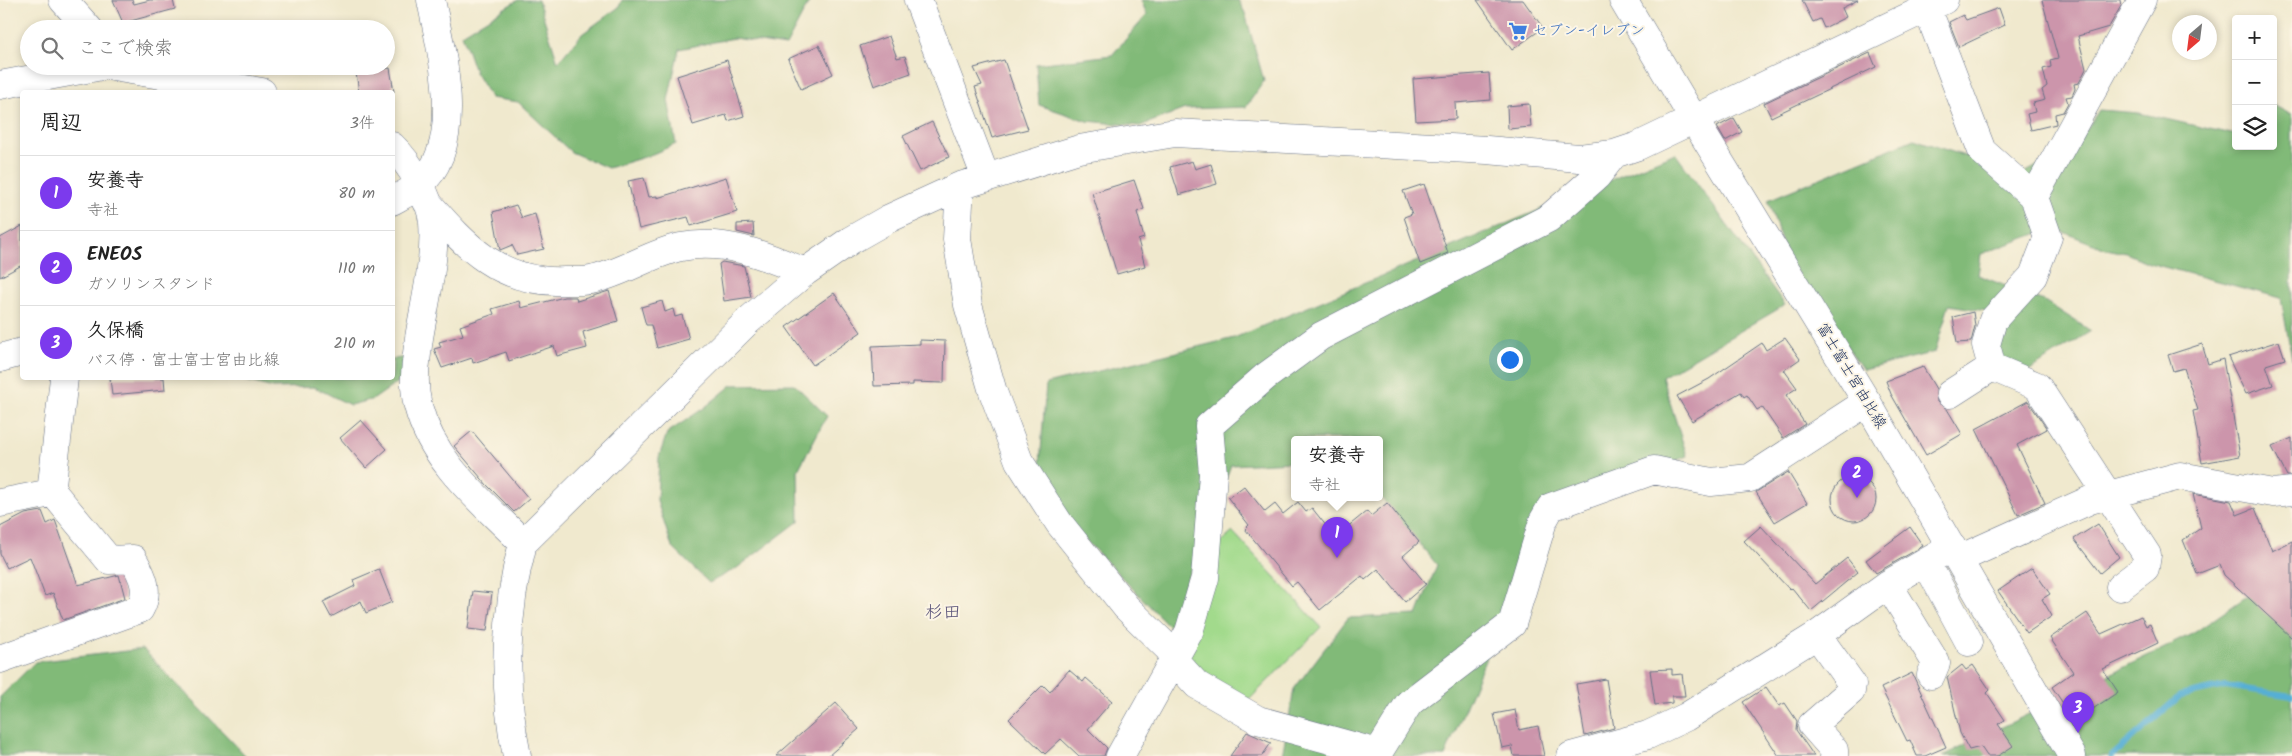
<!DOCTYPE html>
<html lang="ja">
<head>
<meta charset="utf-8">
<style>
  body { margin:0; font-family:Kalam,"Klee One",sans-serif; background:#f2f2f2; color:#222 }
  .controls { position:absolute; right:15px; top:15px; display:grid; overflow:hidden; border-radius:5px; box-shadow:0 2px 8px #0003 }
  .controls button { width:45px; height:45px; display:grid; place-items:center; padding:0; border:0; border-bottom:1px solid #e0e0e0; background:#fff; color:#222; font:25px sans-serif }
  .compass { position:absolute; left:2172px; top:15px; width:45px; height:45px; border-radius:50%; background:#fff; box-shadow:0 2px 8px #0003; rotate:208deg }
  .you { position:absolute; left:1509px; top:359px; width:18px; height:18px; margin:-12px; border:4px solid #fff; border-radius:50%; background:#1a73e8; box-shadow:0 0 0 8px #1a73e833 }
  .badge { display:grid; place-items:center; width:32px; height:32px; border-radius:50%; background:#7c3aed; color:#fff; font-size:16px; font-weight:700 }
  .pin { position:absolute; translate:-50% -41px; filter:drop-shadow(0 1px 2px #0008) }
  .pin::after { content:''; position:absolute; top:26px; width:18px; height:15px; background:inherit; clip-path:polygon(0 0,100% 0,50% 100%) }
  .popup { position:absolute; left:1291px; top:436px; width:92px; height:65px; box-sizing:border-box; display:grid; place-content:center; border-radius:5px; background:#fff; filter:drop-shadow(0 1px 4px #0005); font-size:16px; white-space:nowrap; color:#767676 }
  .popup b { font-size:19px; color:#222 }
  .popup::after { content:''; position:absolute; left:50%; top:100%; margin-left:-10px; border:10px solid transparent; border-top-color:#fff }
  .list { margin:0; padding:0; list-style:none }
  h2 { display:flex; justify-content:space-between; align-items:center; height:65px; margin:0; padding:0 20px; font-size:21px }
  h2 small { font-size:16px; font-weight:400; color:#767676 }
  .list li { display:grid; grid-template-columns:32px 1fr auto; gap:15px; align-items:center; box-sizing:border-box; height:75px; padding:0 20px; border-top:1px solid #e0e0e0 }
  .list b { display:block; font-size:19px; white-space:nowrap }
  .list p { margin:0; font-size:16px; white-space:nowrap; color:#767676 }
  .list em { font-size:16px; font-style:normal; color:#767676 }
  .icon { flex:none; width:28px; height:28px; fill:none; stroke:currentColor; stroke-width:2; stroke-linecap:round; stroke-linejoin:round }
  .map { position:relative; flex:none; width:2292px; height:756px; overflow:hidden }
  .search { position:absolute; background:#fff; box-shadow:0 2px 8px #0003; left:20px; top:20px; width:375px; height:55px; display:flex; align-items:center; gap:12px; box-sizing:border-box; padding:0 18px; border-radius:28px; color:#767676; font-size:19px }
  .panel { position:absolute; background:#fff; box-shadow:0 2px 8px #0003; left:20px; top:90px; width:375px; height:290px; border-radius:5px }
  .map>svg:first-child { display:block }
  .green { fill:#a2da8c; stroke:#5e8475 }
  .forest { fill:#81ba78; stroke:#4e746b }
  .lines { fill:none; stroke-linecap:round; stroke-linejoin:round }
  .stream { stroke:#56afd4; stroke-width:6 }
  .building { fill:#cc95ab }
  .minor-casing { stroke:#667085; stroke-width:29 }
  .major-casing { stroke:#667085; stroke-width:29 }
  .minor { stroke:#fff; stroke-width:28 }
  .major { stroke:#fff; stroke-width:28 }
  .labels { text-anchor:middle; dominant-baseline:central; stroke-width:4; stroke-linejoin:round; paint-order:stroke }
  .shop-label { font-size:15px; fill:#366cbe; stroke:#fcf5e5; text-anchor:start }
  .street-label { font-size:15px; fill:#1b2f5e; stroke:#fcf5e5 }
  .quarter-label { font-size:18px; fill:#595379; stroke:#fcf5e5 }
</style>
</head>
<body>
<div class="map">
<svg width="2292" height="756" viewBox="0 0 2292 756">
  <rect width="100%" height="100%" fill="#fcf5e5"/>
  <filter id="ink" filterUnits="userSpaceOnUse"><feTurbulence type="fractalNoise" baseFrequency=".02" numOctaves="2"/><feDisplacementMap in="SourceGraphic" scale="10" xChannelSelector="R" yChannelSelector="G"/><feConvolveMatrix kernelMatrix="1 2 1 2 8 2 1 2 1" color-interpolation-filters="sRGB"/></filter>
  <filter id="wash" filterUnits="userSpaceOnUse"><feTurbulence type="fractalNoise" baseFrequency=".0096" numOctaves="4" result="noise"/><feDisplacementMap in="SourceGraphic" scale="20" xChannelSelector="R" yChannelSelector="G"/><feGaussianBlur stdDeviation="1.12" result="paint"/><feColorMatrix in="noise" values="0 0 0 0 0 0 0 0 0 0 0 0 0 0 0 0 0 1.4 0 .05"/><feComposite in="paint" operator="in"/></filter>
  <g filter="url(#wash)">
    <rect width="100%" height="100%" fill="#f0e9ce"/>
    <path class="green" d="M1233,532L1321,627L1250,699L1237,697L1173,659L1213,549Z"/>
    <path class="forest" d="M518,0H538L558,62L582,34L619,7L622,0H810L786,46L734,38L679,49L668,100L676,144L648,156L608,168L571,152L518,102L491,98L475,72L462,34Z
      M1141,0H1238L1245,13L1264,81L1246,107L1185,109L1140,126L1087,121L1039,105L1036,64L1112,55L1147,15Z
      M2273,105L2292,115V359L2281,298L2149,263L2126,253L2106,249L2053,228L1981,254L1978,275L2046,302L2091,331L2025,373L1998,360L1999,313L1949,305L1935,352L1863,370L1787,258L1768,200L1914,139L2021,175L2079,142L2099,110L2139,113L2236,135V146H2273Z
      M1675,153L1785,305L1662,377L1687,456L1559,511L1543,522L1445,756H1282L1294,689L1348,618L1417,615L1437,565L1380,496V439H1294V462L1231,465L1169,626L1038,491L1046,384L1234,338Z
      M409,357L401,380L374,399L350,405L314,387L273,388L235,378H392L393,359Z
      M794,384L827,416L798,470L799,521L737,568L709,583L672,547L657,501L659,457L667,433L704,408L732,385Z
      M2292,565V756H1943L2194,633Z
      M143,649L246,756H0V697L35,662Z"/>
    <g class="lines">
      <path class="stream" d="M2112,756L2180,696L2225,686L2292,696"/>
    </g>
    <g id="blocks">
      <path class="building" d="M113,0H132L134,4L150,0H173L175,9L123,23Z
        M1477,0H1523L1543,28L1512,50Z
        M1802,0H1858L1842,8L1846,17L1824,28L1820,19L1813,22Z
        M2042,0H2120L2121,6L2109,27L2078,36L2086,69L2079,83L2074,84L2075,89L2072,96L2066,97L2068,103L2063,112L2055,114L2056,124L2031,130L2027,114L2035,112L2033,103L2045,100L2042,90L2047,86L2043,69L2051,67L2050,60L2058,58Z
        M1999,8L2005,25L1959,47L1949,22L1963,15L1966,20Z
        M889,36L897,58L905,56L911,73L874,86L860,46Z
        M819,45L833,74L801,89L788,59Z
        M1870,53L1876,67L1771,117L1764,103Z
        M727,60L744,116L728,121L726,115L693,125L677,76Z
        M1004,60L1028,129L992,138L975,87L982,85L974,68Z
        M390,68L394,92H359L356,73Z
        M1489,73L1491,100L1455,103L1456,119L1416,121L1413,79Z
        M1529,104L1531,127L1508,129L1507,106Z
        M1734,118L1742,132L1725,141L1717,127Z
        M932,122L949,157L920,171L903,136Z
        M1192,161L1195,169L1211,164L1217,184L1179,195L1170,167Z
        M726,177L737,212L691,226L688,217L639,229L628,181L644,178L649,197L657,196V198Z
        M1134,180L1144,209L1137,212L1144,238L1138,240L1145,266L1117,274L1092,193Z
        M1424,184L1448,253L1420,264L1404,217L1412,214L1403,191Z
        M516,205L522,218L535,214L544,249L517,255L512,245L500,250L493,212Z
        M753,223L754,236L737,232V224Z
        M22,226V265L0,277V238Z
        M722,262L744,266L751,297L724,301L719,264Z
        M609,291L618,321L583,332L587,348L557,356L554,346L509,361L506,352L473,363L472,358L442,368L434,349L441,347L439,342L463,335L460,326L494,314L492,309L519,301L521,308L564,297H576L577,301Z
        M834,293L861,332L813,365L786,327Z
        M662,301L665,312L673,309L675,317L682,315L689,339L657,348L651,325H646L641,307Z
        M1973,312L1975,326L1971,342L1957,343L1953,317Z
        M1785,338L1800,359L1784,370L1797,388L1786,395L1805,424L1783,438L1762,407L1757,410L1747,395L1744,397L1741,392L1692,421L1677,396L1709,379L1762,343L1766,350Z
        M920,340L945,341L944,383L913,382V385L874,386L872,346L920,344Z
        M2279,341L2285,359L2266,365L2273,385L2246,394L2228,357Z
        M2202,344L2208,364L2223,359L2240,456L2202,463L2193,411L2198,410L2184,368L2173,371L2168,355Z
        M1923,367L1936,389L1937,402L1947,409L1962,434L1926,455L1891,394L1886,381Z
        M110,378H164L165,390L112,395Z
        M2028,401L2047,429L2017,445L2045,503L2018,515L1976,429Z
        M361,420L387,449L366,468L340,438Z
        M472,431L529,499L514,512L487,485L454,446Z
        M2292,438V476H2287L2272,447Z
        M1788,472L1807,503L1775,522L1756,492Z
        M1832 499a22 22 0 1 1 44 0a22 22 0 1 1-44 0Z
        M1244,486L1265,512L1275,504L1283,514L1298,502L1306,512L1312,508L1335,537L1367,511L1371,516L1387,503L1419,542L1403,556L1426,584L1405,602L1378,569L1365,580L1362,576L1320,610L1297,582L1292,586L1245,529L1249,525L1228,498Z
        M2193,494L2231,501L2237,515L2255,508L2272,551L2292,541V638L2224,575L2220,565L2197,574L2183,540L2201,528Z
        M42,511L47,524L55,520L78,585L119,575L125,598L63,620L53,593L45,596L30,557L7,568L0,554V527L25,514Z
        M2098,524L2119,557L2100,573L2074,539Z
        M1761,526L1815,584L1847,558L1858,572L1811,611L1792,588L1790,590L1744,541Z
        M1910,527L1923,546L1876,573L1866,560Z
        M2032,568L2050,594L2042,599L2052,616L2027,633L1998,591Z
        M379,569L392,602L366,613L361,601L331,617L323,602L355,586L353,580Z
        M473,591L492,593L487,631L468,629Z
        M2087,613L2101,634L2141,616L2146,626L2150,624L2158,643L2103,669L2118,692L2075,721L2052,687L2073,672L2050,638Z
        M1962,665L1966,670L1973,665L1990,690L1987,693L2005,720L1998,724L2013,746L1998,756H1987L1981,747L1969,750L1960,733L1947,677Z
        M1672,669V675L1682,674L1685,696H1672V703L1655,705L1650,670Z
        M1069,670L1083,682L1086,678L1112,701L1088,729L1107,748L1104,756H1079L1061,739L1045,754L1009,719L1043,685L1050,692Z
        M1912,673L1946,747L1925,756H1917L1910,740L1907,741L1881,688Z
        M1606,679L1614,728L1585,736L1576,684Z
        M1766,687L1779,706L1785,703L1797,721L1796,730L1814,756H1779L1743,702Z
        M836,703L859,729L828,756H776Z
        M1515,710L1519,730L1538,726L1544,756H1514L1512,746L1502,748L1494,714Z
        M1247,732L1271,743L1262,756H1230Z"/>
    </g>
  </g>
  <g filter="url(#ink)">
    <use href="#blocks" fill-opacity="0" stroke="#667085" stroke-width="1"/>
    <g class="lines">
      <g class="minor-casing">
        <path id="minor" d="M63,0L89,29
          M918,0L986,178
          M1924,0L1982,151L2034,197L2048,237L2033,276L1993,320L1986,345L1992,367
          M107,66L262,92
          M0,85L102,66
          M392,146C410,163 430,197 433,222C436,259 425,301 419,338C416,362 412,383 418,406C433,464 483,502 523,543
          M960,186L957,239L968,305L993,392L1019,461L1059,523L1126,607L1175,655
          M2034,197L2142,0
          M392,201C401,196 411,191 419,185C467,145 441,51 431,0
          M427,202C466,247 500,284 565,281C575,281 586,282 595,279C625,272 651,253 681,247C725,238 766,256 805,272
          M0,358L22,352
          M1950,394L1992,367L2037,386L2147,555L2145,568L2120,587
          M0,503L51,493L64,378
          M1959,559L2090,500L2180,476L2273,493L2292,491
          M1926,562L1969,642
          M1888,584L1936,663L1931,675
          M1817,635L1852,684L1851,691L1812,725L1834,750V756
          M0,659L140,609C150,591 143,576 133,559L109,560L51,490
          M1173,659L1197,685L1258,720L1378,753V756
          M1378,753L1409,703L1512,624L1543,521L1551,507L1654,470L1711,482L1750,478L1867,402
          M517,756C502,687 505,611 523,543L749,320L805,272L851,240L888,219L960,186L1079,149L1175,133L1487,150L1579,158L1614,154L1638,146L1944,0
          M1120,756L1189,632L1205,578L1213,474L1209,426L1265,377L1321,336L1549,218L1597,176L1614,154
          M1571,756L1648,735L1686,717L1817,635L1888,584L1952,547"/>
      </g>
      <g class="major-casing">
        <path id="major" d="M1623,0L1693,118L1867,402L2072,756"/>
      </g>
      <use href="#minor" class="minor"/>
      <use href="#major" class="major"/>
    </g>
  </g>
  <defs>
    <g id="supermarket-bare" transform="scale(1.5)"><path d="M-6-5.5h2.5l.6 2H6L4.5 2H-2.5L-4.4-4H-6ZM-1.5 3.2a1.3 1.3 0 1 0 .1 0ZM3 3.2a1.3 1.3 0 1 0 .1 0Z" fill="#3f7fe0" stroke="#fcf5e5" stroke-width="2.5" paint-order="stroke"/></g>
  </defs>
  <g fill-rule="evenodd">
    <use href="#supermarket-bare" x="1518" y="31"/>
  </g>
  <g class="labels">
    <g class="shop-label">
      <text x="1533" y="31">セブン-イレブン</text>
    </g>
    <g class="street-label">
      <text transform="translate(1851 376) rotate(59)">富士富士宮由比線</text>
    </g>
    <g class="quarter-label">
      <text x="943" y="613">杉田</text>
    </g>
  </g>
</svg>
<div class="controls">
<button>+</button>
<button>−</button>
<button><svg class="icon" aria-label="layers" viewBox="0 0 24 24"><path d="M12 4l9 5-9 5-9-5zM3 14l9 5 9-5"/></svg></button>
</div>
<svg class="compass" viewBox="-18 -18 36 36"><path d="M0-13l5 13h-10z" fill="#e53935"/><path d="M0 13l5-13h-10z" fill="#767676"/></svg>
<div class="you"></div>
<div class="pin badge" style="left:1337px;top:558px">1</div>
<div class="popup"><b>安養寺</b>寺社</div>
<div class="pin badge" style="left:1857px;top:498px">2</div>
<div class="pin badge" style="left:2078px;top:733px">3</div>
<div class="search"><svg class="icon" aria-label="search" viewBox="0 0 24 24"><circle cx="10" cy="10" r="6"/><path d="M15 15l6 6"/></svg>ここで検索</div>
<section class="panel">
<h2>周辺<small>3件</small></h2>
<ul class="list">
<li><span class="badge">1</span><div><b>安養寺</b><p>寺社</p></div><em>80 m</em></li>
<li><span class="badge">2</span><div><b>ENEOS</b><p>ガソリンスタンド</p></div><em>110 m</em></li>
<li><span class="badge">3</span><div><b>久保橋</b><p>バス停 · 富士富士宮由比線</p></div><em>210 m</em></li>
</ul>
</section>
</div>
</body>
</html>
